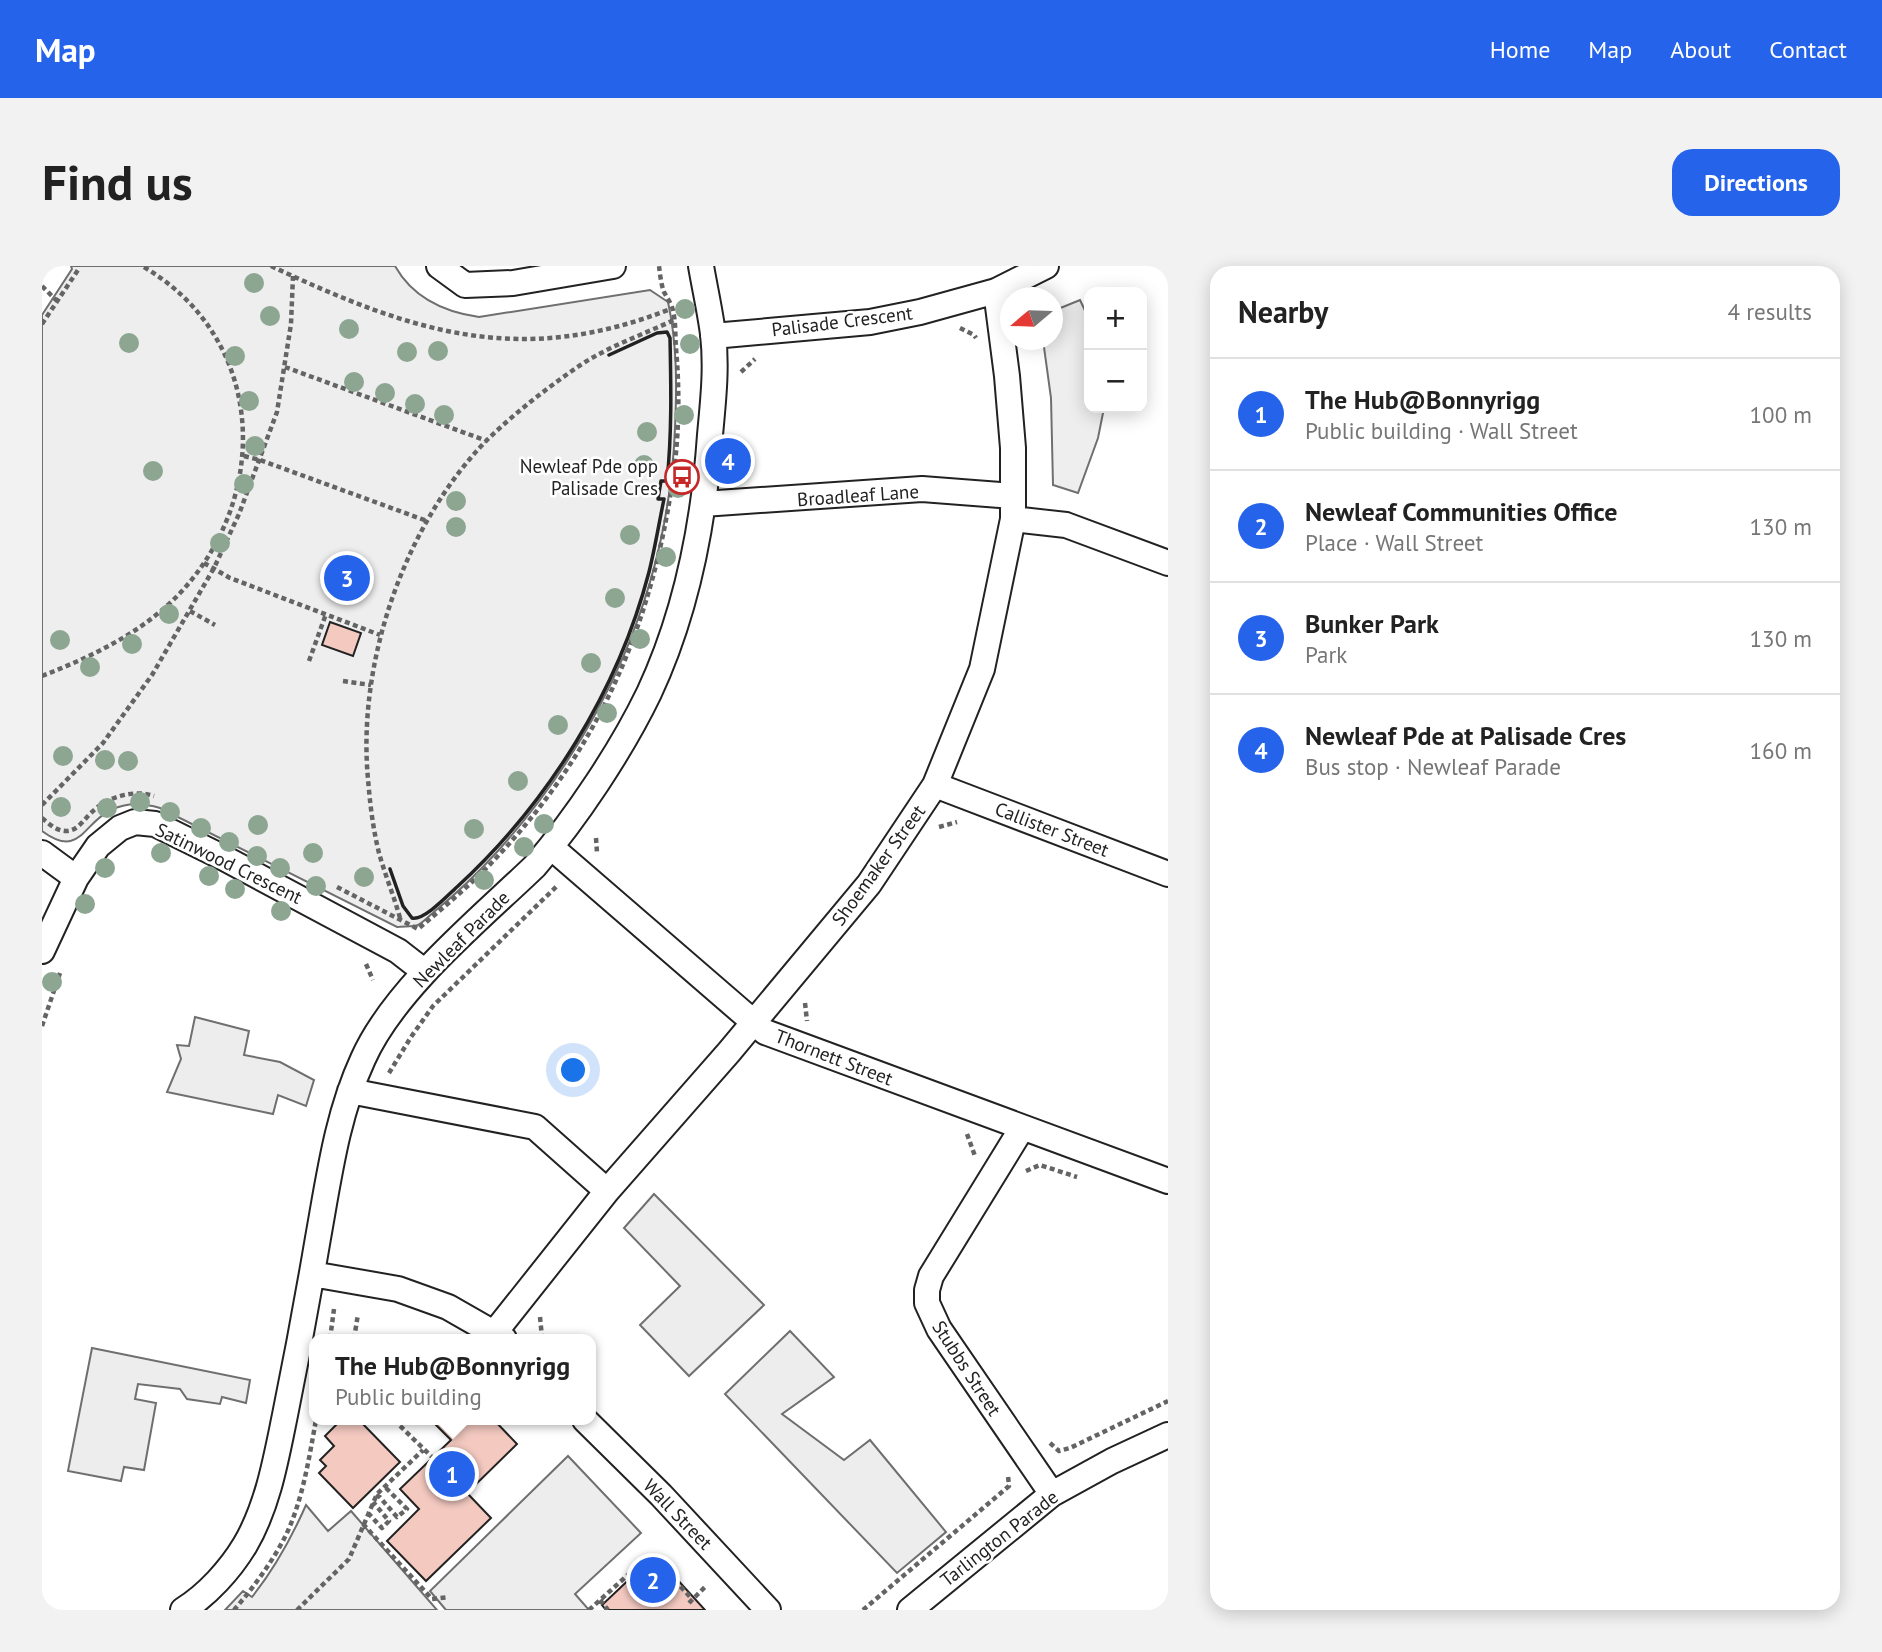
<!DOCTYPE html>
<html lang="en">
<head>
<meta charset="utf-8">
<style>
  body { margin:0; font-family:"PT Sans",sans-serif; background:#f2f2f2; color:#222 }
  .controls { position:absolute; right:21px; top:21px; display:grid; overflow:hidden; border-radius:14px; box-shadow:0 4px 18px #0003 }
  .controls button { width:63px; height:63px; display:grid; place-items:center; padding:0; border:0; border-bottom:2px solid #e0e0e0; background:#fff; color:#222; font:35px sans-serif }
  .compass { position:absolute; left:958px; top:21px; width:63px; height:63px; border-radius:50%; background:#fff; box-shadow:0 4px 18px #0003; rotate:251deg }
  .you { position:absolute; left:532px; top:805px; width:24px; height:24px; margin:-18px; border:5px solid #fff; border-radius:50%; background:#1a73e8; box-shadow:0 0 0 10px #1a73e833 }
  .badge { display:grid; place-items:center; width:46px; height:46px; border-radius:50%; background:#2563eb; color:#fff; font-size:23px; font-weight:700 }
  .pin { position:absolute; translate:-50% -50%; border:4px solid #fff; box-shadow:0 2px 7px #0006 }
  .popup { position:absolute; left:267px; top:1068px; width:287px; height:91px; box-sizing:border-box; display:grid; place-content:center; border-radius:14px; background:#fff; filter:drop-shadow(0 2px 5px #0005); font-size:23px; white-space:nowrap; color:#767676 }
  .popup b { font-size:26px; color:#222 }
  .popup::after { content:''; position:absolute; left:50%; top:100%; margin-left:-14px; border:14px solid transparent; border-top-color:#fff }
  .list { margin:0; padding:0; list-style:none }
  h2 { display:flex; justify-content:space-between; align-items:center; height:91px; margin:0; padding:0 28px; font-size:30px }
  h2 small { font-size:23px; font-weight:400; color:#767676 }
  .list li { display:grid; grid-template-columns:46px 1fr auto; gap:21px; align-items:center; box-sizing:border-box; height:112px; padding:0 28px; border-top:2px solid #e0e0e0 }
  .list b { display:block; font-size:26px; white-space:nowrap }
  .list p { margin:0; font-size:23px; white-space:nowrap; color:#767676 }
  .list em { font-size:23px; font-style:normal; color:#767676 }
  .map { position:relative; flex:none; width:1126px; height:1344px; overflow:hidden; border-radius:21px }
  header { display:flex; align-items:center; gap:42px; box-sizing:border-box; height:98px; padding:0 35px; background:#2563eb; color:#fff }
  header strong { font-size:33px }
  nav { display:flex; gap:38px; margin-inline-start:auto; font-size:24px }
  .intro { display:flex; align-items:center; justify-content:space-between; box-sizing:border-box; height:168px; padding:0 42px }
  h1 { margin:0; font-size:49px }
  .button { padding:18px 32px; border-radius:21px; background:#2563eb; color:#fff; font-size:24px; font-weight:700 }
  main { display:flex; gap:42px; padding:0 42px }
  aside { flex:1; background:#fff; border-radius:21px; box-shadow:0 4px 18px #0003 }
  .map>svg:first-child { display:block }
  .green { fill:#eee; stroke:#6f6f6f; stroke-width:2 }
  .parking { fill:#ededed; stroke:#6f6f6f; stroke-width:2 }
  .building { fill:#f3c9c0; stroke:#222; stroke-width:2 }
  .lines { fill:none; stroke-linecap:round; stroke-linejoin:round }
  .street-casing { stroke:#222; stroke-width:28 }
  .path { stroke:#646464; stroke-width:4.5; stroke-dasharray:5 3.5; stroke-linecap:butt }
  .street { stroke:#fff; stroke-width:24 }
  .wall { stroke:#222; stroke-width:3.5 }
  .tree { fill:#8da692 }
  .labels { text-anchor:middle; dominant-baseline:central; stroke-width:5; stroke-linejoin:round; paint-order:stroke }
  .street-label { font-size:19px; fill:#222; stroke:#fff }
  .poi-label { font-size:19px; fill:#222; stroke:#fff; text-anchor:end }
</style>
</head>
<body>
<header>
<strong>Map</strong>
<nav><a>Home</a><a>Map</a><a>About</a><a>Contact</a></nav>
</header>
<div class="intro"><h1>Find us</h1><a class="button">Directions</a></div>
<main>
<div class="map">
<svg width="1126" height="1344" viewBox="0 0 1126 1344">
  <rect width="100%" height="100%" fill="#fff"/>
  <path class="green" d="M29,0H353C371,32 402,46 437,51L608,24L626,36C635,77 635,119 633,162C627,322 561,469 454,587C435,608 415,627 393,645C388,649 382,656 376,659C371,661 361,660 355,661L118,542C101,537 85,536 69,544C40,558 38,593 0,565V49L30,3Z
    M1038,34L1047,53V142H1062L1056,172L1036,227L1011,219L1009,132L1001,74H1010L1011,45Z
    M264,1239L286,1265L309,1245L395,1344H183L201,1325L210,1331C233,1302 249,1273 264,1239Z"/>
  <path class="parking" d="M153,751L207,765L202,789L238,796L272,814L264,840L236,829L231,848L125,826L139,793L135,779L147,780Z
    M612,928L722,1039L647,1110L598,1059L638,1020L582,962Z
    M748,1065L792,1111L740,1148L802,1194L828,1174L904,1266L855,1307L683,1128Z
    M50,1082L208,1114L204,1137L180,1131L178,1138L145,1133L138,1123L96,1118L93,1133L114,1137L102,1204L82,1201L79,1215L26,1205Z
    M526,1190L599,1267L533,1328L547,1344H404L388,1325Z"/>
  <path class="building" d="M288,356L319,367L311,390L280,379Z
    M299,1154H317L358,1196L311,1242L277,1207L284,1200L278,1194L292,1180L283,1170Z
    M389,1154H452L475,1178L425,1227L449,1252L384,1315L345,1275L377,1243L358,1223L409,1174Z
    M613,1289L663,1344H564L560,1339Z"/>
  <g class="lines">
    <g class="street-casing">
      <path id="street" d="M397,0L423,19L471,17L571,0
        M671,70L828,56L878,46L954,25L1004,0
        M661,238L880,223L971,230
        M971,253L1024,259L1126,297
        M893,519L1126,608
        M509,581L723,766L1126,915
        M0,587L34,612
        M0,685L34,612L56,580L78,562L93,556L113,558L182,592L356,685L383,706
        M308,825L493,861L565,925
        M980,862L889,1010L885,1024V1037L897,1063L1010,1228
        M270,1008L356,1023L406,1041L462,1073
        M453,1066L565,925L687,786L827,618L893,519L940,403L971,253V182L965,110L954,25
        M543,1154L619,1229L726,1344
        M141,1344C165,1329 188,1304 203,1279C226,1240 234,1193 243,1149C255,1090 266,1031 276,972C287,911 295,849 321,793C352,723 438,653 493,600C534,552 579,485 607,427C644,348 662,256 668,169C671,136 675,102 671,68C668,45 663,23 659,0
        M868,1344L1010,1228L1070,1195L1126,1169"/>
    </g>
    <path class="path" d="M229,0C370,66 478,103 631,42
      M0,20L15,35
      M0,58L36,4V0
      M918,62L932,69L934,72
      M243,101L445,175
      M699,106L713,93
      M202,190L218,194L385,255
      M162,297L188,312L338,369
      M148,345L173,359
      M267,395L284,348
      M0,410C51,390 102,366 140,325C231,225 222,70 100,0
      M301,415L329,419
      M0,539L61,477L110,409L172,302L197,248L235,146L249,58L251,10
      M0,552C7,558 15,565 24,565C36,565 42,553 50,546C65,531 92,523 112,530
      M897,561L915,556
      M554,572L555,587
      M295,621L376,663C403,640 430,618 454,592C555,485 608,364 630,219C637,174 638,128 634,82C633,70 634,57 631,45C630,38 625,32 622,26C619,18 618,8 617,0
      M358,652C352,630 343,609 337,587C331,563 328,538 326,513C315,396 363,257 446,173C474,146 505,122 537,100C567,80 600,69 632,54
      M324,698L331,714
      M763,737L765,755
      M0,760L19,704
      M347,807L369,771L391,740L515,620
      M925,868L933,890
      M984,905L998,899L1035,911
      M498,1051L500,1071
      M288,1073L292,1043
      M312,1073L316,1048
      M352,1154L391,1192
      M1008,1177L1017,1185L1028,1182L1126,1135
      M335,1228L355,1251L365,1243L343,1221
      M326,1247L340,1262L347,1255L331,1236
      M321,1258L390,1333L407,1331
      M558,1334L566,1344
      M647,1337L663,1321
      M192,1344C211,1322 231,1295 244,1269C261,1233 267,1192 274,1154
      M255,1344L307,1293L335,1228L381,1184
      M547,1344L609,1288L650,1333
      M821,1344L967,1220L966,1210"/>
    <use href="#street" class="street"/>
    <path class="wall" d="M348,603L361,640L370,652C382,655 407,628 416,620C506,537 576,425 607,306C613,282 617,257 622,233H616L619,215H625C630,167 629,120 628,72L625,66L615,67L567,89"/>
  </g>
  <g class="tree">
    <circle cx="212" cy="17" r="10"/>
    <circle cx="643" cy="43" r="10"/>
    <circle cx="228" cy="50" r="10"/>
    <circle cx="307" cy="63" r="10"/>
    <circle cx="87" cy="77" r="10"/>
    <circle cx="648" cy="78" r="10"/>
    <circle cx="396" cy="85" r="10"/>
    <circle cx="365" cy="86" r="10"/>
    <circle cx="193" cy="90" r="10"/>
    <circle cx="312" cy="116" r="10"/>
    <circle cx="343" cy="127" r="10"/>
    <circle cx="207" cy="135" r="10"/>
    <circle cx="373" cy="138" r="10"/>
    <circle cx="402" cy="149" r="10"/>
    <circle cx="642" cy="149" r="10"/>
    <circle cx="605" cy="166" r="10"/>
    <circle cx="213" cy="180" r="10"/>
    <circle cx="602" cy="199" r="10"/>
    <circle cx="111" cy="205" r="10"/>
    <circle cx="202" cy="218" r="10"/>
    <circle cx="636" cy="222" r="10"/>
    <circle cx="414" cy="235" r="10"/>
    <circle cx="414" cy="261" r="10"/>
    <circle cx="588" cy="269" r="10"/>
    <circle cx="178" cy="277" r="10"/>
    <circle cx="624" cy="291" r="10"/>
    <circle cx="573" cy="332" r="10"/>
    <circle cx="127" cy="348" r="10"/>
    <circle cx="598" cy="373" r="10"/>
    <circle cx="18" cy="374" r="10"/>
    <circle cx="90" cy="378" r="10"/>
    <circle cx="549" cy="397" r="10"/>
    <circle cx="48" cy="401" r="10"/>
    <circle cx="565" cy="447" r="10"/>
    <circle cx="516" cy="459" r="10"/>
    <circle cx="21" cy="490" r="10"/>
    <circle cx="63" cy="494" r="10"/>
    <circle cx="86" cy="495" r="10"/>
    <circle cx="476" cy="515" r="10"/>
    <circle cx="98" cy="536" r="10"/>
    <circle cx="19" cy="541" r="10"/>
    <circle cx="65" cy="542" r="10"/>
    <circle cx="128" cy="546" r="10"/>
    <circle cx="502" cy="558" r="10"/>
    <circle cx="216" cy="559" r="10"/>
    <circle cx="159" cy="562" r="10"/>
    <circle cx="432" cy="563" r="10"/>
    <circle cx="187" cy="576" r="10"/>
    <circle cx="482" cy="581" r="10"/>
    <circle cx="119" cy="587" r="10"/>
    <circle cx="271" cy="587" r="10"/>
    <circle cx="215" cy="590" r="10"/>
    <circle cx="63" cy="602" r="10"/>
    <circle cx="238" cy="602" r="10"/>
    <circle cx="167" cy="610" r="10"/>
    <circle cx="322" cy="611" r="10"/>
    <circle cx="442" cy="614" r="10"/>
    <circle cx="274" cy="620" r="10"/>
    <circle cx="193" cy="623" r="10"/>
    <circle cx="43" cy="638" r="10"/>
    <circle cx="239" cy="645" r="10"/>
    <circle cx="10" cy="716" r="10"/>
  </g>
  <defs>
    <g id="bus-ring" transform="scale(1.75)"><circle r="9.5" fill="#fff" stroke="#c62828" stroke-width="1.5"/><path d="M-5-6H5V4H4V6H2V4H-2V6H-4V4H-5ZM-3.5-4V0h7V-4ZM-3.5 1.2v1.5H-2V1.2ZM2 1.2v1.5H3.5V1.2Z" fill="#c62828"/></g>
  </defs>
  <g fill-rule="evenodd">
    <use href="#bus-ring" x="640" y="211"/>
  </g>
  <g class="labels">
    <g class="street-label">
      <text transform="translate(800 55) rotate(-7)">Palisade Crescent</text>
      <text transform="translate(816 229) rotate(-4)">Broadleaf Lane</text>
      <text transform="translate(1010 563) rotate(21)">Callister Street</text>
      <text transform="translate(187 597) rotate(26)">Satinwood Crescent</text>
      <text transform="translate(836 599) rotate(-54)">Shoemaker Street</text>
      <text transform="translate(419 673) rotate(-45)">Newleaf Parade</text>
      <text transform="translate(792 791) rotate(21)">Thornett Street</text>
      <text transform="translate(925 1102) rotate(57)">Stubbs Street</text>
      <text transform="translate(636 1248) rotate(46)">Wall Street</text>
      <text transform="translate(957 1272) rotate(-38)">Tarlington Parade</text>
    </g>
    <g class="poi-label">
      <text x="616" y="200">Newleaf Pde opp<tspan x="616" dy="22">Palisade Cres</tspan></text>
    </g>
  </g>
</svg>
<div class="controls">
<button>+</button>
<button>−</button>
</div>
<svg class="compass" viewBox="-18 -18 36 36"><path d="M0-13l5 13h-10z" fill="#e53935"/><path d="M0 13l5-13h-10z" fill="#767676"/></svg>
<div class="you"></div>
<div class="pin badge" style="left:410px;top:1208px">1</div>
<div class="popup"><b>The Hub@Bonnyrigg</b>Public building</div>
<div class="pin badge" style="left:611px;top:1314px">2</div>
<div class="pin badge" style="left:305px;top:312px">3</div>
<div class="pin badge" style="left:686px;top:195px">4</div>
</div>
<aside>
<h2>Nearby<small>4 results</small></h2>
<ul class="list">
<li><span class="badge">1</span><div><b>The Hub@Bonnyrigg</b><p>Public building · Wall Street</p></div><em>100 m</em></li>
<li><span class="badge">2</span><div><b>Newleaf Communities Office</b><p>Place · Wall Street</p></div><em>130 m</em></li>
<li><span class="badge">3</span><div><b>Bunker Park</b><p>Park</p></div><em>130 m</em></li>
<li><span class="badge">4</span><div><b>Newleaf Pde at Palisade Cres</b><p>Bus stop · Newleaf Parade</p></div><em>160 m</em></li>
</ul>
</aside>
</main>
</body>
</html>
